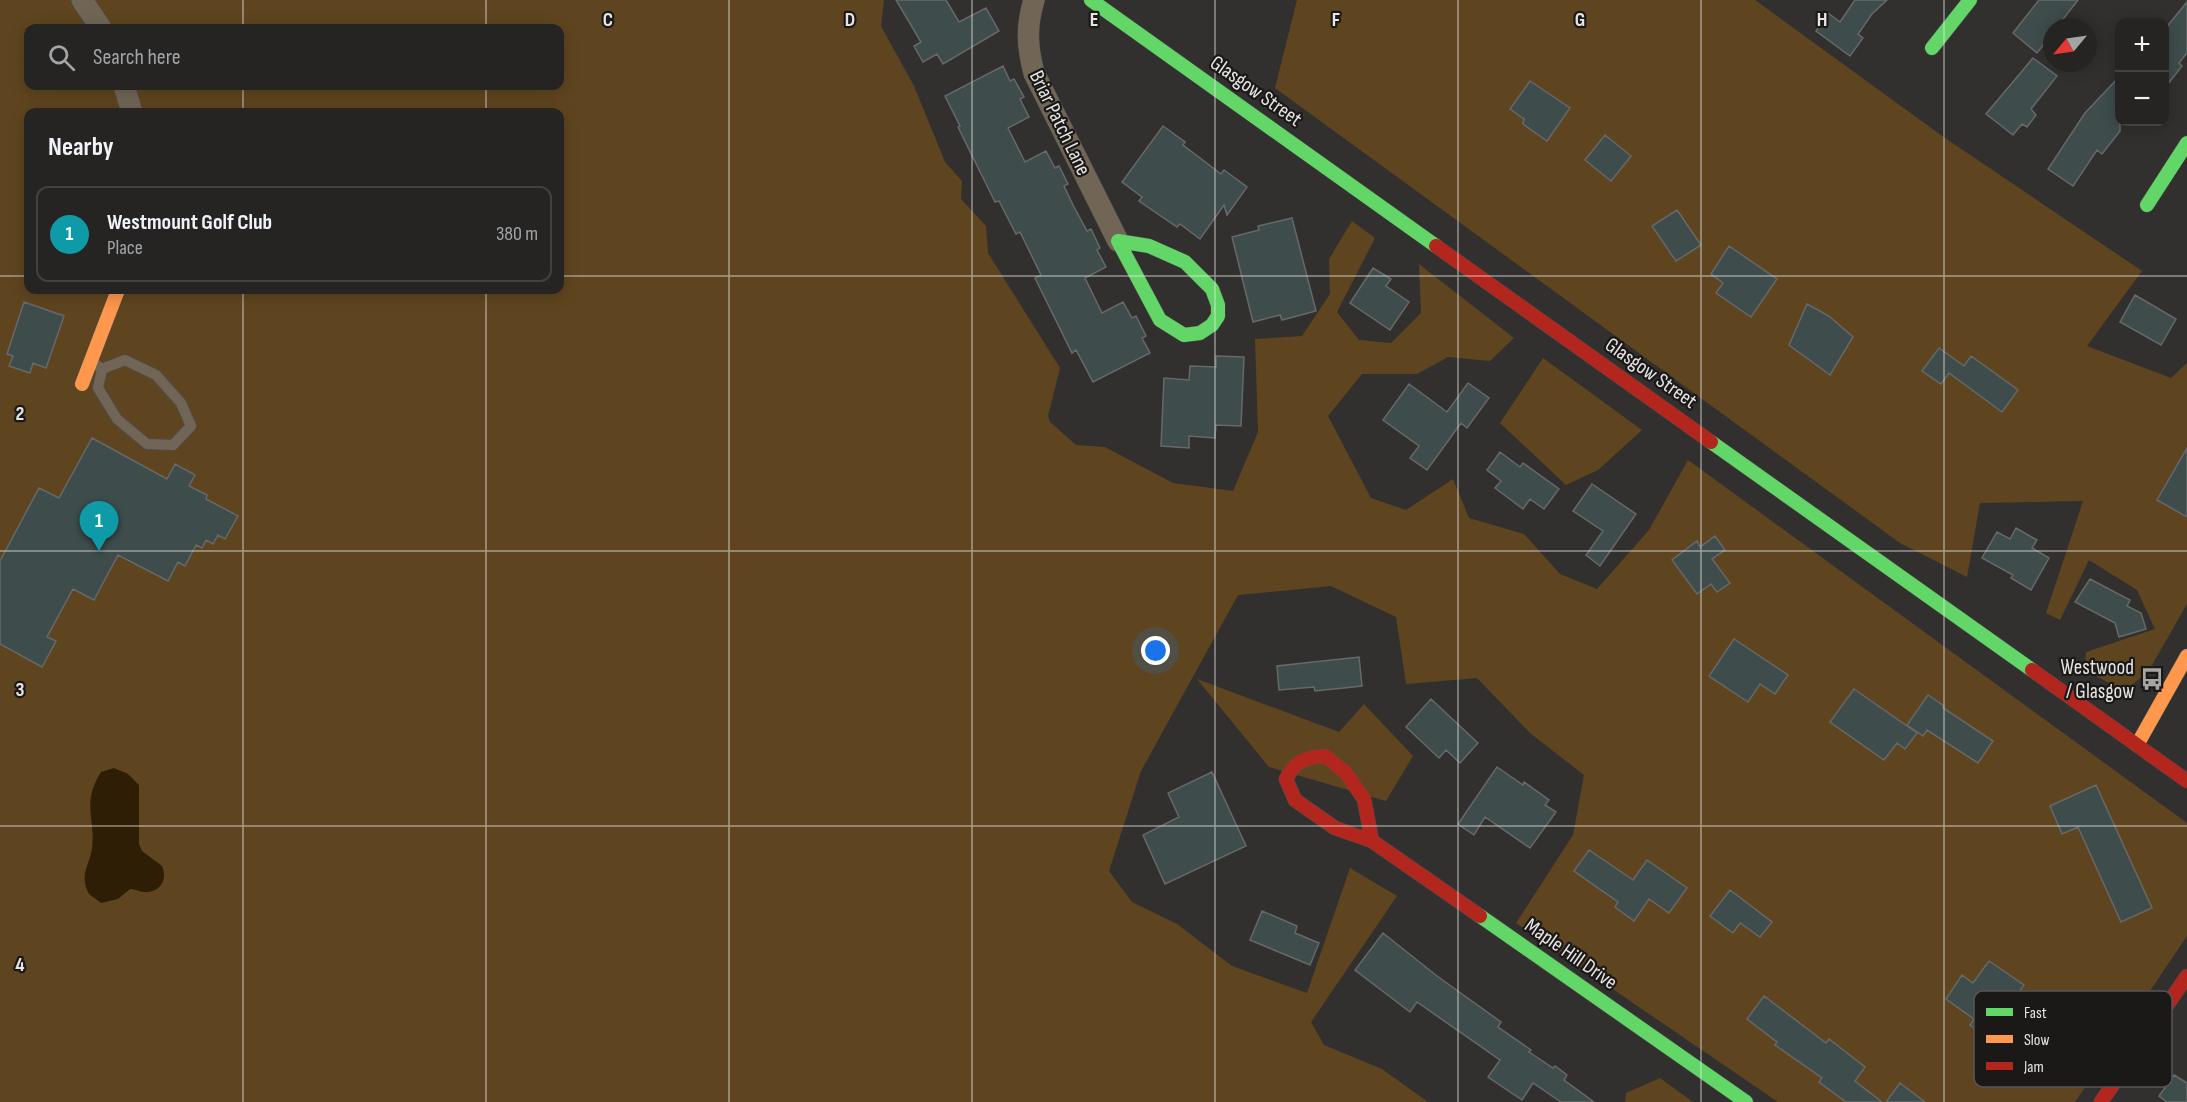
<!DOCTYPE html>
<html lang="en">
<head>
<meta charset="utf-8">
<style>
  body { margin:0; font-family:"Sofia Sans Condensed",sans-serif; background:#2d2c2b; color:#f1f3f6 }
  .controls { position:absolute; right:18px; top:18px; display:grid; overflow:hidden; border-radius:12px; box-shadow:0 3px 15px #0003 }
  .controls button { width:54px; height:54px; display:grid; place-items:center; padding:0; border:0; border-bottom:2px solid #424141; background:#252423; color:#f1f3f6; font:30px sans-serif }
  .compass { position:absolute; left:2043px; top:18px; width:54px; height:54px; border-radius:50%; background:#252423; box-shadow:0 3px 15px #0003; rotate:241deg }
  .you { position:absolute; left:1156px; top:651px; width:21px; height:21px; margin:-15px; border:4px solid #fff; border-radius:50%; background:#1a73e8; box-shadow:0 0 0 9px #1a73e833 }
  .badge { display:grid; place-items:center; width:39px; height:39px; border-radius:50%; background:#bca0f2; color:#fff; font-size:20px; font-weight:700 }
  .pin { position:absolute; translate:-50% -50px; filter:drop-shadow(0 2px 3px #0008) }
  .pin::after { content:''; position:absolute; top:32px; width:21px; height:18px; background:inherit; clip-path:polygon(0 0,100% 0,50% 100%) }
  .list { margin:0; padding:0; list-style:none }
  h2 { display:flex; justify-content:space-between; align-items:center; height:78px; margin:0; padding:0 24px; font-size:26px }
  h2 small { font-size:20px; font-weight:400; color:#a3a4a6 }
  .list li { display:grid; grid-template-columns:39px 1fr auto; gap:18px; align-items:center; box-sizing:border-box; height:96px; margin:0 12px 12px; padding:0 12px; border:2px solid #424141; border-radius:12px }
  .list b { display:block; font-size:22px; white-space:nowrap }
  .list p { margin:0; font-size:20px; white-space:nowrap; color:#a3a4a6 }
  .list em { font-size:20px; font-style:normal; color:#a3a4a6 }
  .icon { flex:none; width:33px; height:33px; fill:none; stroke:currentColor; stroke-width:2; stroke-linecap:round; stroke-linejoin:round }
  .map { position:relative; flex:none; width:2187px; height:1102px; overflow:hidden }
  .search { position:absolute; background:#252423; box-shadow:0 3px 15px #0003; left:24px; top:24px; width:540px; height:66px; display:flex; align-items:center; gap:15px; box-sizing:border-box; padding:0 21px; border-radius:12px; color:#a3a4a6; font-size:22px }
  .panel { position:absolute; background:#252423; box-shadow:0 3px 15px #0003; left:24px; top:108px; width:540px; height:186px; border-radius:12px }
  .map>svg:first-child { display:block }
  .green { fill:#5f451f; fill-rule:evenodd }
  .water { fill:#2e1e05 }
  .building { fill:#3e4c4c; stroke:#676868; stroke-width:1.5 }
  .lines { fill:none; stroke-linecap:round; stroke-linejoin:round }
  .lane-casing { stroke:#4e4d4c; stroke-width:12 }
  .street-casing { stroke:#4e4d4c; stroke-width:22 }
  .fast-casing { stroke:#4e4d4c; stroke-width:15 }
  .slow-casing { stroke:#4e4d4c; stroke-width:15 }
  .jam-casing { stroke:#4e4d4c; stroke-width:15 }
  .lane { stroke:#716656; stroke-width:10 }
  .street { stroke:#716656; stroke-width:21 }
  .fast { stroke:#63d668; stroke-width:14 }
  .slow { stroke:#ff974d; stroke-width:14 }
  .jam { stroke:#b3261e; stroke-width:14 }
  .grid { fill:none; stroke:#e7e5e4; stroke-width:1.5; stroke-opacity:0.55 }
  .labels { text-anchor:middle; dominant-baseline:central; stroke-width:4.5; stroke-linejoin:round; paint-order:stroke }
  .street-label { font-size:21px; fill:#e7e5e4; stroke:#1a1918 }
  .poi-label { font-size:21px; fill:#e7e5e4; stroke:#1a1918; text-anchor:end }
  .key { fill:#1a1918; stroke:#585655; stroke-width:1.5 }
  .key-label { font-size:16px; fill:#e7e5e4 }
  .grid-label { font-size:20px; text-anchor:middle; font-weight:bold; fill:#e7e5e4; stroke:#1a1918; stroke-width:4.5; stroke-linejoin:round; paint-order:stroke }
</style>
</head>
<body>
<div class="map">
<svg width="2187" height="1102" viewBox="0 0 2187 1102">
  <rect width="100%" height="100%" fill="#31302f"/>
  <path class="green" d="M0,0H884L881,26L914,86L945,162L962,181L961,199L986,226L988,253L1060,368L1048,416L1050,422L1076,445L1105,447L1173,483L1233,491L1258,432L1255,339L1302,336L1330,294L1329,259L1352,221L1375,238L1337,312L1359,340L1391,343L1421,313L1419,264L1514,338L1490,361L1448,357L1417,374H1362L1328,416L1371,498L1406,510L1453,479L1469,518L1524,534L1560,574L1597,589L1649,530L1688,460L2187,823V936L2075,1102H1778L1516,923L1573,835L1584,775L1530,733L1477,678L1406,684L1396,617L1331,586L1238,595L1141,771L1109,871L1132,902L1177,924L1232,966L1307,993L1350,868L1397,896L1311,1022L1324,1045L1382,1069L1428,1102H0ZM28,28H560V86H28ZM28,112H560V290H28Z
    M1297,0H1755L1945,138L2142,271L2087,346L2171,378L2187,363V604L2148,672L2124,691L2085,670L2086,652L2155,629L2137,590L2089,560L2060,620L2046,613L2083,501L1980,503L1967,577L1900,543L1275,88Z
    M1543,358L1642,430L1598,470L1566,485L1500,423Z
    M1197,679L1339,732L1364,704L1413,756L1386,801L1269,767Z
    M1660,1078L1693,1102H1625L1626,1093Z"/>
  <path class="water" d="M114,768L128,774L139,785V844L142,851L162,866C168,880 160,893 144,892C139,892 136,889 130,889L118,899L101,903L89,894C79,875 89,866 92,849C96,819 81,803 101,772Z"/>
  <path class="building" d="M896,0H946L959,22L986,8L999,31L943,64L937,54L923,62L914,46L921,42Z
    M1855,0H1887L1872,14L1858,34L1863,38L1850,56L1816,31L1828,13L1840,22Z
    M2039,0H2078L2057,27H2052V34L2037,53L2013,33Z
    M2187,2V53L2179,63L2182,66L2164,89V30Z
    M2033,58L2057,76L2031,109L2036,115L2027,127L2022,124L2013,135L1986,114Z
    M1003,66L1010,81L1014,79L1024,97L1020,99L1029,117L1008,128L1025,162L1046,151L1055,168L1059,166L1068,184L1064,186L1073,205L1087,231L1091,229L1100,248L1097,250L1106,267L1085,278L1102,313L1123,302L1132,318L1136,316L1146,336L1142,338L1150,353L1093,382L1076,350L1072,353L1035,278L1041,275L1020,232L1016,234L999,201L995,202L958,127L960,126L945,96Z
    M2120,76V131L2102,154L2097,150L2073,186L2048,169L2085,113Z
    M1530,81L1570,108L1547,141L1523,124L1524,119L1510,109Z
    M1163,126L1185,142L1183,145L1221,174L1224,170L1247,187L1227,215L1224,205L1200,239L1180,224L1177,227L1139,201L1142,197L1122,182Z
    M1605,135L1631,156L1611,181L1585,160Z
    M1677,210L1701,245L1676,261L1652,226Z
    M1292,218L1316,311L1282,320L1280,315L1253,322L1232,237L1259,230L1258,226Z
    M1729,246L1777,279L1751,317L1716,293L1723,283L1711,274Z
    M1373,268L1391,279L1386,286L1409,302L1390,330L1350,303Z
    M2135,295L2176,319L2161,345L2120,322Z
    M24,302L64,316L46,368L33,363L30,373L9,366L13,356L7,354Z
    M1807,304L1829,316L1853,337L1830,375L1789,345Z
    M1939,348L1964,366L1971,356L2018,390L2002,412L1949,373L1941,384L1922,371Z
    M1216,356L1244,357L1241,426L1216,425L1215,438L1189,436V448L1161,446L1164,378L1189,380L1190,366L1216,367Z
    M1468,383L1489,398L1467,428L1461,423L1427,470L1410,458L1419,446L1383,420L1409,384L1447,412Z
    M92,438L167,479L175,464L195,475L189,486L207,495L206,499L238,516L225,539L218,535L213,544L206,540L202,548L196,545L185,566L178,562L168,581L118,555L94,600L73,589L47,637L56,641L42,667L0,644V561L39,488L59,498Z
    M2187,448V517L2157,500Z
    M1500,452L1520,467L1523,463L1559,489L1544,509L1530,499L1523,509L1495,488L1501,481L1487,470Z
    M1592,484L1636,514L1600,566L1586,555L1603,531L1573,511Z
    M2016,528L2037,540L2032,548L2049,558L2031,590L2011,578L2013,575L1982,558L1997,532L2010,539Z
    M1715,536L1725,550L1712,559L1730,583L1717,592L1711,584L1697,594L1672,560L1697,541L1700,547Z
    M2090,579L2130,600L2127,606L2141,613L2146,629L2119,637L2115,623L2075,602Z
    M1734,639L1788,675L1775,694L1760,684L1748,702L1709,676Z
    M1359,657L1362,686L1315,691L1314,687L1279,690L1277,666Z
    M1854,689L1917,733L1905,749L1897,743L1884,760L1830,722Z
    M1928,695L1944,706L1943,708L1993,741L1978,763L1927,730L1923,736L1907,725Z
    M1431,699L1478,743L1460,763L1446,750L1439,758L1406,727Z
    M1497,767L1523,785L1524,782L1549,800L1545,805L1556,812L1530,848L1485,817L1474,835L1458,824Z
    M1212,772L1246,846L1165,884L1143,835L1179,817L1168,793Z
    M2096,785L2152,908L2121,922L2078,827L2062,834L2050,806Z
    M1589,850L1633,880L1647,860L1687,888L1669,913L1649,899L1634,921L1615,907L1618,902L1574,871Z
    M1730,890L1772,922L1760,937L1740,923L1733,933L1710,916Z
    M1262,911L1297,926L1295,933L1319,943L1310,965L1250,940Z
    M1383,933L1437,976L1501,1022L1498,1027L1531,1050L1529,1052L1553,1068L1555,1066L1567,1075L1564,1080L1594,1102H1561L1533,1083L1522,1100L1488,1077L1500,1060L1417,1002L1410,1012L1355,970Z
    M1989,961L2024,985L1998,1022L2025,1041L2015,1056L1970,1025L1974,1019L1946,999L1962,975L1973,983Z
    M1764,996L1826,1043L1829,1039L1865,1067L1855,1081L1882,1102H1846L1819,1082L1822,1078L1775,1045L1777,1042L1747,1019Z
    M2174,1075L2187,1083V1102H2167L2159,1096Z
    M1900,1083L1925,1102H1886Z"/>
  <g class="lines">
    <g class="lane-casing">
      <path id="lane" d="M94,363L102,369L125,360L156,375L181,403L191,426L173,445L147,444L117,419L98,388L102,369"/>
    </g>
    <g class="street-casing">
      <path id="street" d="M82,0L101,28
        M1034,0C1026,27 1027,46 1034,73L1118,241
        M124,86L132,112"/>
    </g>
    <g class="fast-casing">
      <path id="fast" d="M1091,0L1436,246
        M1932,48L1970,0
        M2147,205L2187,143
        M1118,241L1149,246L1185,262L1212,289L1218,305V316L1212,325L1200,333L1184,335L1160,320Z
        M1711,442L2032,670
        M1480,916L1746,1102"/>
    </g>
    <g class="slow-casing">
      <path id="slow" d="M82,384L118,290
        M2137,745L2187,656"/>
    </g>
    <g class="jam-casing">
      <path id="jam" d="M1436,246L1711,442
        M2032,670L2187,781
        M1372,841L1364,799L1345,772L1325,756C1305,757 1295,761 1286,779L1295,800L1335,828L1372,841L1480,916
        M2101,1102L2187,976"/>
    </g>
    <use href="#lane" class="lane"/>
    <use href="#street" class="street"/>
    <use href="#fast" class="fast"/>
    <use href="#slow" class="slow"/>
    <use href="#jam" class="jam"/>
  </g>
  <path class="grid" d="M243,0V28M486,0V28M729,0V1102M972,0V1102M1215,0V1102M1458,0V1102M1701,0V1102M1944,0V1102M243,86V112M486,86V112M0,276H28M560,276H2187M243,290V1102M486,290V1102M0,551H2187M0,826H2187"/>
  <defs>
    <g id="bus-bare" transform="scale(1.8)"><path d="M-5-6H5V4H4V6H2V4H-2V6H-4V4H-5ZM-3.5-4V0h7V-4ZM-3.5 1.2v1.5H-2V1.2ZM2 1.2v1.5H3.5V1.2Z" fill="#a7a6a5" stroke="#1a1918" stroke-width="2.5" paint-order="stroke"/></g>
  </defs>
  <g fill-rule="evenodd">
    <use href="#bus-bare" x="2152" y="679"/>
  </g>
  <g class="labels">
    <g class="street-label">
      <text transform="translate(1256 91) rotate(35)">Glasgow Street</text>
      <text transform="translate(1060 123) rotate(64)">Briar Patch Lane</text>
      <text transform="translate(1651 373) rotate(35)">Glasgow Street</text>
      <text transform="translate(1571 954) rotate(35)">Maple Hill Drive</text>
    </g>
    <g class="poi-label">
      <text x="2134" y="667">Westwood<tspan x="2134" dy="24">/ Glasgow</tspan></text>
    </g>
  </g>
  <rect x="1974" y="991" width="198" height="96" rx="9" class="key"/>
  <rect x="1986" y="1008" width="27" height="8" fill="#63d668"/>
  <rect x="1986" y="1035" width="27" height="8" fill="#ff974d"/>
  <rect x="1986" y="1062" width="27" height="8" fill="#b3261e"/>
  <g class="key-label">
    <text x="2024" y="1018">Fast</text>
    <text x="2024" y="1045">Slow</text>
    <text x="2024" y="1072">Jam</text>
  </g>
  <g class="grid-label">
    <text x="608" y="26">C</text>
    <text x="850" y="26">D</text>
    <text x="1094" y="26">E</text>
    <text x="1336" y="26">F</text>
    <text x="1580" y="26">G</text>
    <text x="1822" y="26">H</text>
    <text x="20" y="420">2</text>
    <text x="20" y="696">3</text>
    <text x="20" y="971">4</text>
  </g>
</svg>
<div class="controls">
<button>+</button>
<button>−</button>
</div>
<svg class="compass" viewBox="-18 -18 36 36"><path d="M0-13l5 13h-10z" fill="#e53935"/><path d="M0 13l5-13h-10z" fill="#a3a4a6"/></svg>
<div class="you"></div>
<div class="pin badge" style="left:99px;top:551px;background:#0f9aa8">1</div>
<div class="search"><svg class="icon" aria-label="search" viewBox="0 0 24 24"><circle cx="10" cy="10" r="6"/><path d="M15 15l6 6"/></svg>Search here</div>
<section class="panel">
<h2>Nearby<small></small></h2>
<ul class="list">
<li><span class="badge" style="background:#0f9aa8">1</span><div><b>Westmount Golf Club</b><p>Place</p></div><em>380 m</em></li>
</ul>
</section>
</div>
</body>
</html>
